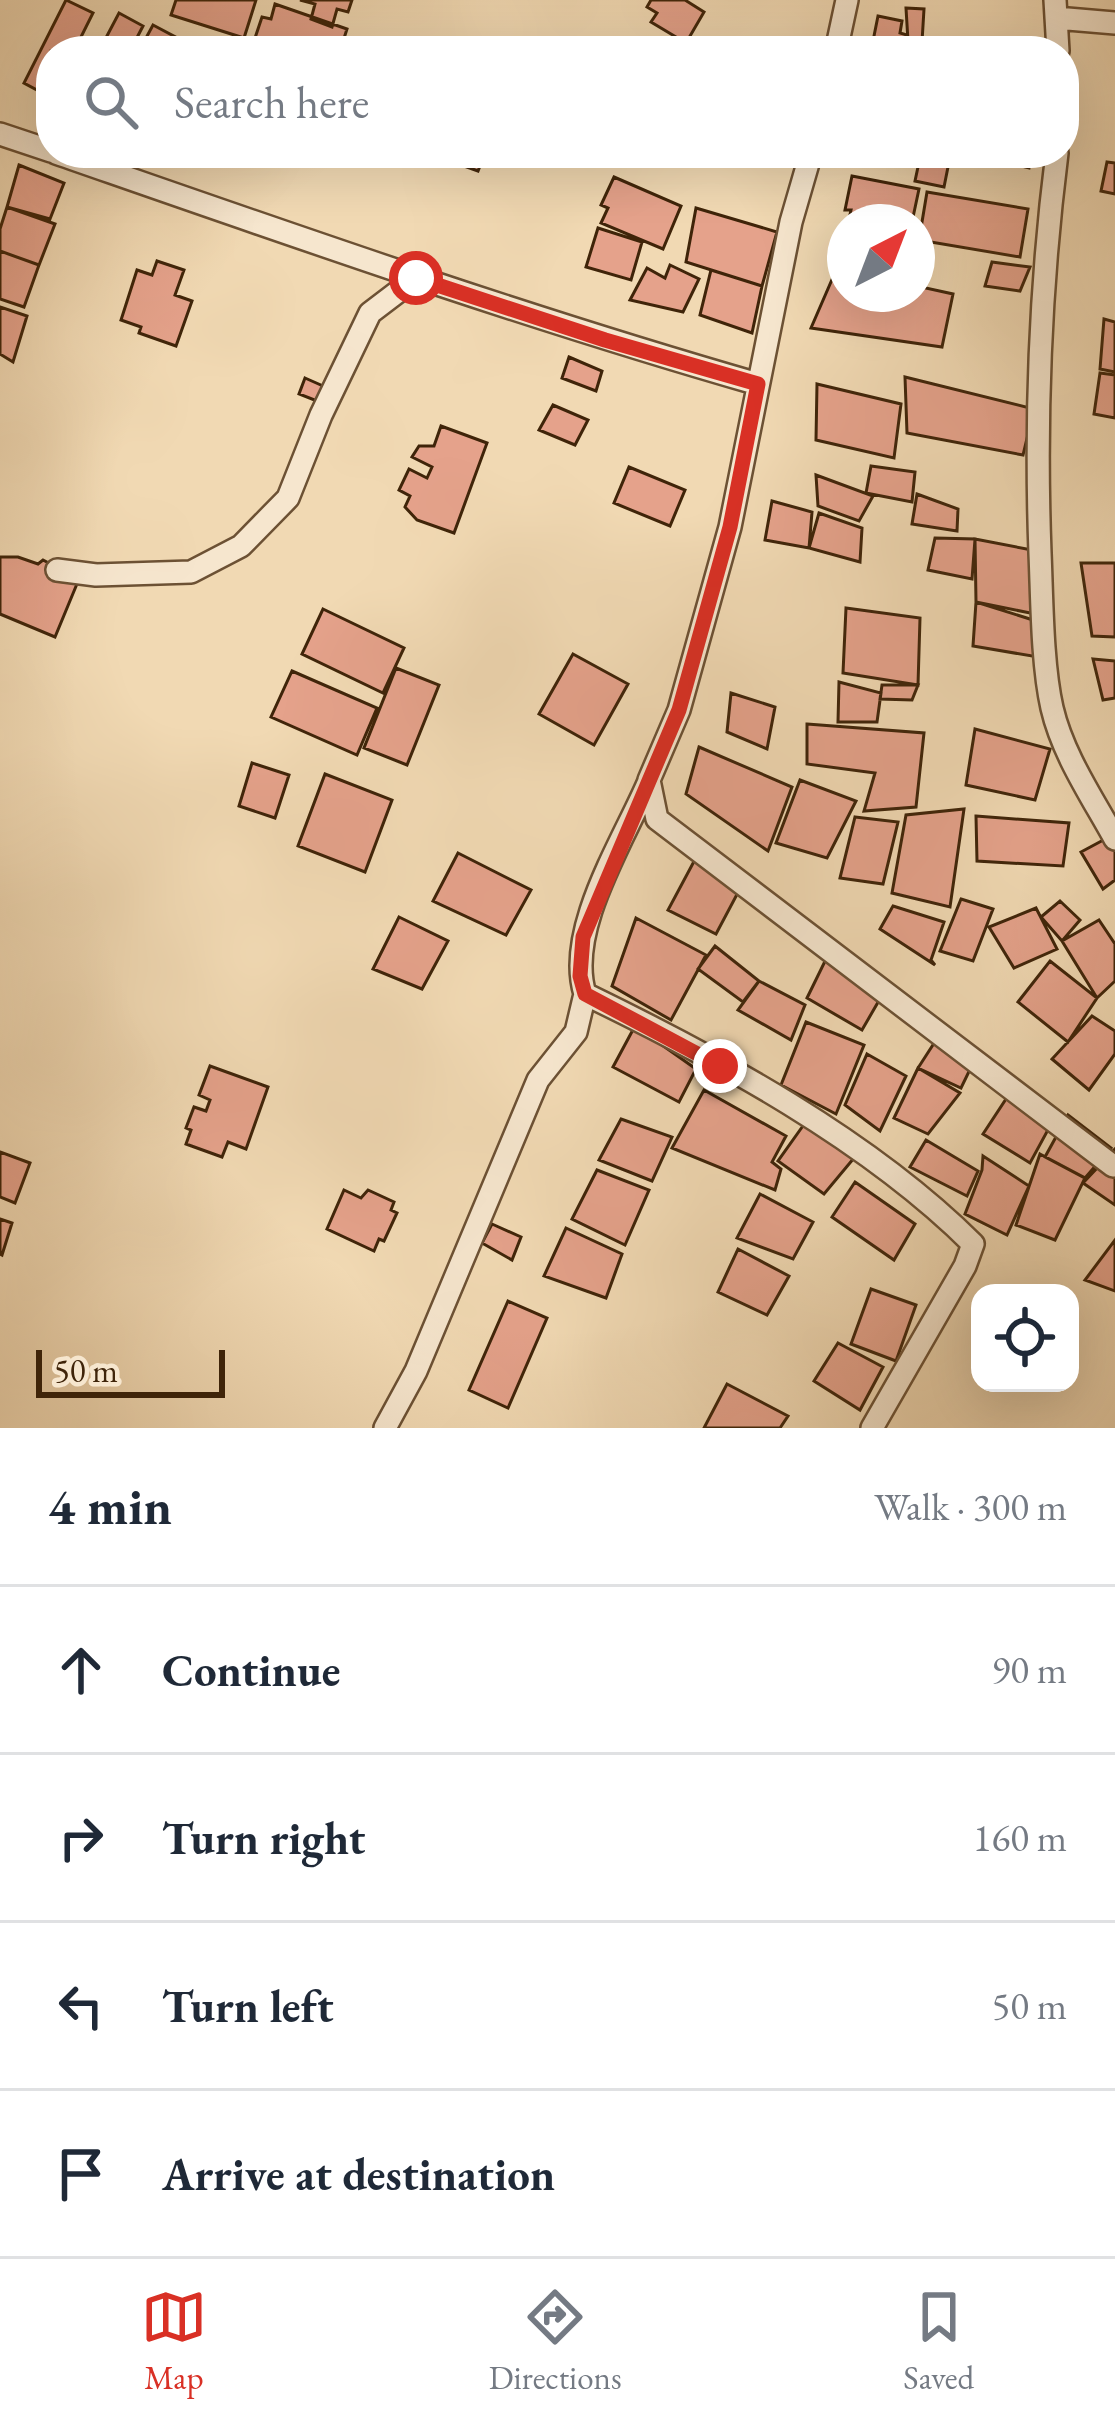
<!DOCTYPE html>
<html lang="en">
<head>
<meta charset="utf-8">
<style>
  body { margin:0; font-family:"EB Garamond",serif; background:#f6f6f7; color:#1f2937 }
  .controls { position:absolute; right:36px; bottom:36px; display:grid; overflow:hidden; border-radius:24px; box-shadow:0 12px 48px #0002 }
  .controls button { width:108px; height:108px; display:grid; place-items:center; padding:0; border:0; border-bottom:3px solid #e0e1e3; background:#fff; color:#1f2937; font:60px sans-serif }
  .compass { position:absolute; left:827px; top:204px; width:108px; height:108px; border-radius:50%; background:#fff; box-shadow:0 12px 48px #0002; rotate:42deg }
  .scale { position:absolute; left:36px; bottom:30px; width:189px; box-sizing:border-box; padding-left:12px; border:6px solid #3f2409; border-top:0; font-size:33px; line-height:42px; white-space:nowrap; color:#3f2409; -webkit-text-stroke:9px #f6e6ce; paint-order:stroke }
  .stop { position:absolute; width:36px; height:36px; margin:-27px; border:9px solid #d93025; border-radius:50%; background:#fff }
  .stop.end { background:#d93025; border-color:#fff; box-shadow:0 3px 12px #0008 }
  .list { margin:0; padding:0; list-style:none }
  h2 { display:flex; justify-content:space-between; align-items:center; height:156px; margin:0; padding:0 48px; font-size:51px }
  h2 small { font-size:39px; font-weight:400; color:#747a83 }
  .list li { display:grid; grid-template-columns:78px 1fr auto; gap:36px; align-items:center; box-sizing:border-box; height:168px; padding:0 48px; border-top:3px solid #e0e1e3 }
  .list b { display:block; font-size:45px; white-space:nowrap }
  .list em { font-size:39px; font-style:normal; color:#747a83 }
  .icon { flex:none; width:66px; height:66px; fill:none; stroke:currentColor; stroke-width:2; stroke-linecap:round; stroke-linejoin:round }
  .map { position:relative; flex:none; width:1115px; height:1428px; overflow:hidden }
  .search { position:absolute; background:#fff; box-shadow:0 12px 48px #0002; left:36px; right:36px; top:36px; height:132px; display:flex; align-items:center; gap:30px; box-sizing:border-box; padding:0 42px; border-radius:48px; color:#747a83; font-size:45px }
  .sheet { height:828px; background:#fff }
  nav { display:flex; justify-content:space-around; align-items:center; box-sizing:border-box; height:168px; border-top:3px solid #e0e1e3; background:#fff; font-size:33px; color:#747a83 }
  nav a { display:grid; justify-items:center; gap:6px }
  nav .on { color:#d93025 }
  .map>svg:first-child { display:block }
  .building { fill:#e5a28b; stroke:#3f2409; stroke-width:3 }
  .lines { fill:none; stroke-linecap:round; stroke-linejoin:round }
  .minor-casing { stroke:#6c5134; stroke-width:26 }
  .minor { stroke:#f6e6ce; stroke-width:21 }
  .route { stroke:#d93025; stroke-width:15 }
</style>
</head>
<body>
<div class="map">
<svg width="1115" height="1428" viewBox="0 0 1115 1428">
  <rect width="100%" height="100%" fill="#f1d9b3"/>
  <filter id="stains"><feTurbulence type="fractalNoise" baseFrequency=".00167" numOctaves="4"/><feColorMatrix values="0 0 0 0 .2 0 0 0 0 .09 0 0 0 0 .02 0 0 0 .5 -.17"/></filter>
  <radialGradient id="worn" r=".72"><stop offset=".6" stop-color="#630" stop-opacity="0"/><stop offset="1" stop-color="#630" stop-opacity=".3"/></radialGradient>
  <path class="building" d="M66,0L93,13L74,51H51L50,97L24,83Z
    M176,0H256L244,38L171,15Z
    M300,0H352L348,12L337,9L332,27L311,19L315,4Z
    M651,0H685L704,12L686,43L651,22L657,13L647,7Z
    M275,4L347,29L340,51H265L252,47L262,17L271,19Z
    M906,8L924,9L922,42L908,41Z
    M119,13L143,26L130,51H99Z
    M878,16L902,21L900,33L907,35L905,46L915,51H871Z
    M153,25L183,41L178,51H139Z
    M428,153H485L478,171Z
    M921,153L950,157L944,187L915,181Z
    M968,153H1032L1029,168Z
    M1107,162L1115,163V194L1101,191Z
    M19,165L64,183L50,219L7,207Z
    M852,176L919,189L912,222L849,219L851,210H845Z
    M614,177L681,206L663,249L601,223L608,208L601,205Z
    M927,192L1028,209L1020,257L919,240Z
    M7,207L55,224L39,265L0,251V229Z
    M696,208L777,232L762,286L686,262Z
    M598,228L642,242L631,280L586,267Z
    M0,251L39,265L24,307L0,299Z
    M157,261L184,270L175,295L192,301L176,346L139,333L141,327L121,320L137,270L152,275Z
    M992,262L1030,267L1020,291L985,286Z
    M670,265L699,279L683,312L630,300L647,268L665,278Z
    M837,268L845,270V294H917V286L953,294L942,347L811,328Z
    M711,270L762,286L752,333L700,315Z
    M0,307L27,316L13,362L0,354Z
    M1104,319L1115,322V372L1100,369Z
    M569,357L602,371L596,391L562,378Z
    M1100,373L1115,375V418L1094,414Z
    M905,377L1034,409L1023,455L907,433Z
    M305,378L323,386L317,401L299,394Z
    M817,384L901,404L894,458L816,440Z
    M553,405L588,420L575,445L539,430Z
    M441,426L487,443L454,533L417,520L405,507L410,496L399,490L409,469L427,478L432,467L412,457L419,446H434Z
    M871,466L915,472L912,502L866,493Z
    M629,467L685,490L670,526L614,503Z
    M816,475L873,496L859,521L818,506Z
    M917,494L958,509L957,531L912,524Z
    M772,501L812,512L809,548L765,540Z
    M819,513L862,528L860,562L809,548Z
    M935,538L975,539L972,579L928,570Z
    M975,539L1032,550L1035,614L976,602Z
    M0,557H18L38,564L43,560L79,579L55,637L0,614Z
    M1081,563H1115V637L1092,636Z
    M976,602L1033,620L1038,657L973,646Z
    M846,608L920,618L918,685L843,673Z
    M323,609L404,648L383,693L302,654Z
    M573,654L628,684L594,745L539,714Z
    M1093,659L1115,661V698L1103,700Z
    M396,668L439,685L407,765L364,748Z
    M292,671L377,708L357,755L271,717Z
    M839,682L881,693L877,722H838Z
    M882,685H918L912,700L880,699Z
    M731,693L775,707L767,749L727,732Z
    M807,724L924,733L916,807L864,811L875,773L807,764Z
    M975,729L1050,749L1035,800L966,785Z
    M699,747L792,787L768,851L686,794Z
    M252,763L289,775L275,818L239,806Z
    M325,774L392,800L365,872L298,846Z
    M800,780L856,801L827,858L776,843Z
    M964,809L950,907L892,893L906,815Z
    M976,816L1069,823L1063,866L977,861Z
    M855,817L898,822L883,884L840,878Z
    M1109,837L1115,848V880L1103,889L1081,852Z
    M699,852L742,885L716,934L668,910Z
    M458,853L531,890L506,935L433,901Z
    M961,899L993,909L973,961L940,951Z
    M1060,901L1080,920L1062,941L1041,917Z
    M893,906L944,922L931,960L935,965L880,929Z
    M1036,908L1057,949L1014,968L989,927Z
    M399,917L448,941L422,989L373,969Z
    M636,918L706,955L671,1020L612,986Z
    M1099,920L1115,944V981L1097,998L1062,941Z
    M715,946L759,981L743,1002L698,969Z
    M828,955L881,997L862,1030L807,998Z
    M1050,961L1097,998L1068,1042L1018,1002Z
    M759,981L805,1005L791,1040L738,1010Z
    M1092,1016L1115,1031V1054L1089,1090L1052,1059Z
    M806,1022L864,1045L836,1114L781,1085Z
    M635,1026L696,1069L679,1102L613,1067Z
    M940,1034L978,1053L961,1088L918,1068Z
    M867,1054L906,1076L880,1131L845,1105Z
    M210,1066L268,1087L246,1149L228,1142L222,1157L186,1144L191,1130L186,1128L194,1107L206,1111L210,1100L199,1095Z
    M918,1068L960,1093L928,1134L894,1118Z
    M704,1090L786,1136L772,1162L781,1169L775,1190L672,1148Z
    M1008,1096L1049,1128L1030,1163L983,1134Z
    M1068,1115L1111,1148L1085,1178L1045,1157Z
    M621,1119L672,1137L652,1181L599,1160Z
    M805,1123L854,1158L824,1194L778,1161Z
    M926,1140L978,1171L967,1196L910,1167Z
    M1115,1149V1205L1083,1183Z
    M0,1152L30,1163L15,1203L0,1197Z
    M1040,1154L1085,1178L1055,1240L1016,1225Z
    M983,1156L1029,1186L1007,1235L965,1214L982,1170Z
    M597,1170L649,1190L625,1245L572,1219Z
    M855,1182L915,1224L894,1260L832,1217Z
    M344,1190L361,1198L368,1190L394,1202L391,1210L397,1213L384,1241L379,1239L374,1251L327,1229Z
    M760,1194L813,1222L793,1259L737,1238Z
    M0,1219L12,1223L2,1255L0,1254Z
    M492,1224L521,1237L512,1260L482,1243Z
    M566,1228L622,1254L606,1298L544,1276Z
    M1115,1240V1291L1085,1280Z
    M738,1249L789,1276L767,1315L718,1292Z
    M871,1289L916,1305L896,1361L851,1344Z
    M508,1301L547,1318L508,1408L469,1390Z
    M838,1343L883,1367L860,1410L814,1381Z
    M727,1384L788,1416L780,1428H704Z"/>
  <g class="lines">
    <g class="minor-casing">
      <path id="minor" d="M1055,0L1058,51
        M1056,18L1115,23
        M836,51L847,0
        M0,134L51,151
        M56,153C289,234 521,316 758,384
        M811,153L791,222L730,527L679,710L649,780L657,819L1113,1166
        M1057,153C1040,287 1035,419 1040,553C1042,599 1042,664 1052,708C1063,755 1092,797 1115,839
        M57,570L96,575L191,572L241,546L288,498L321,415L370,313L416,278
        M649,781C624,840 565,930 585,994C717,1058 869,1140 973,1244L965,1266L872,1428
        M385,1428L416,1371L538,1080L576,1032L585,994"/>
    </g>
    <use href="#minor" class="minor"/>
  </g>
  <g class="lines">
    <path class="route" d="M416,278L605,340L758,384L730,527L679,710L583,937L580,976L585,994L720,1066"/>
  </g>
  <rect width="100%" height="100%" filter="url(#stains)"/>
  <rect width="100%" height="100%" fill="url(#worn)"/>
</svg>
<div class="controls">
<button><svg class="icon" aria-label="locate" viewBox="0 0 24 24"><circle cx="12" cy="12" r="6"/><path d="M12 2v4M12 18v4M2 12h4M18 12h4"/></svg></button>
</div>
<svg class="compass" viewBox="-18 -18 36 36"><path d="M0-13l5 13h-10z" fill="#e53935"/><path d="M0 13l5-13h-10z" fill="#747a83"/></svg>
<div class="scale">50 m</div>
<div class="stop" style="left:416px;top:278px"></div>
<div class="stop end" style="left:720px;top:1066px"></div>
<div class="search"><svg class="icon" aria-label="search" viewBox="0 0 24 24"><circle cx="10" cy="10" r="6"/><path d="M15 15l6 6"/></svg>Search here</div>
</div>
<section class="sheet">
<h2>4 min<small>Walk · 300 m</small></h2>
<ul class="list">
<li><svg class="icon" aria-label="ahead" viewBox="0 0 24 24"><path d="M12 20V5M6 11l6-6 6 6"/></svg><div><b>Continue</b></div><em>90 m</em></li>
<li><svg class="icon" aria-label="right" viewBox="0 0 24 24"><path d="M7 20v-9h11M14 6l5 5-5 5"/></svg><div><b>Turn right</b></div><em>160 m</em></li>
<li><svg class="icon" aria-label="left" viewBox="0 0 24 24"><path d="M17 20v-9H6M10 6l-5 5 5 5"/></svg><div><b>Turn left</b></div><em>50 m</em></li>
<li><svg class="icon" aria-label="arrive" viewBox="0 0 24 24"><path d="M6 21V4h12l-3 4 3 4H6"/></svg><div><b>Arrive at destination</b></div></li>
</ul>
</section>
<nav>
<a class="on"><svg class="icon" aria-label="map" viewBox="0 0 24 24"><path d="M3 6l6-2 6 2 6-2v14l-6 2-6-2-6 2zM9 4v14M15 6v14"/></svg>Map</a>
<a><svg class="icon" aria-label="directions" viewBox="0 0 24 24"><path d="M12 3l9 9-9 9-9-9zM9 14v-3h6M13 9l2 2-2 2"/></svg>Directions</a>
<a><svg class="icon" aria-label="saved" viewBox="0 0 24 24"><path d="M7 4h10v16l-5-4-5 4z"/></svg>Saved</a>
</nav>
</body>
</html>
